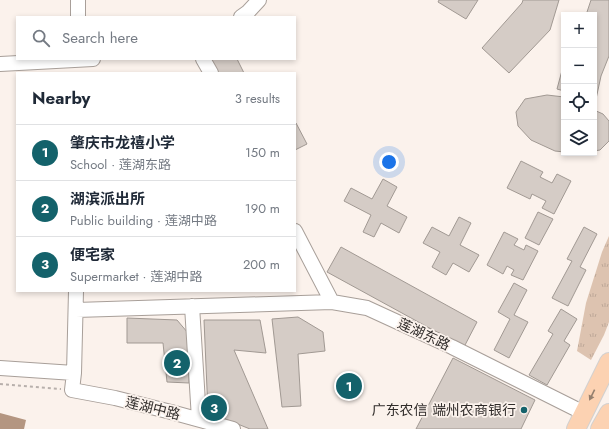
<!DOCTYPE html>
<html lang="en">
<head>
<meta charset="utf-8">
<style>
  body { margin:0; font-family:Jost,"Noto Sans SC",sans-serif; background:#f2f2f3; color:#1f2937 }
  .controls { position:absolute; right:12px; top:12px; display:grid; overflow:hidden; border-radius:0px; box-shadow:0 2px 6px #0003 }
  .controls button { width:36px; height:36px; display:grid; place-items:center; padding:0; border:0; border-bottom:1px solid #e0e1e3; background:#fff; color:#1f2937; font:20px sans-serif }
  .you { position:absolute; left:389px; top:162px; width:14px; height:14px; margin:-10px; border:3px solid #fff; border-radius:50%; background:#1a73e8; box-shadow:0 0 0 6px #1a73e833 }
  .badge { display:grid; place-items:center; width:26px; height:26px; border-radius:50%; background:#14626b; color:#fff; font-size:13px; font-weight:700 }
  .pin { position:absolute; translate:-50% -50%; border:2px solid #fff; box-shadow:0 1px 4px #0006 }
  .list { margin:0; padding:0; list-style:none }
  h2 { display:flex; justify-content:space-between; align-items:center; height:52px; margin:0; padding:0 16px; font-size:17px }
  h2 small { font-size:13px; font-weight:400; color:#747a83 }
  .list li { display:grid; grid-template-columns:26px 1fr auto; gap:12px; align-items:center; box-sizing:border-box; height:56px; padding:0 16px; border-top:1px solid #e0e1e3 }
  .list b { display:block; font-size:15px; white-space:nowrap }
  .list p { margin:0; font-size:13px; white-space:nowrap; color:#747a83 }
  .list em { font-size:13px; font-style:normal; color:#747a83 }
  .icon { flex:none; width:22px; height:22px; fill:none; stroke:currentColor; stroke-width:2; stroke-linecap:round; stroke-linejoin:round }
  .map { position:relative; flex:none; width:609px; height:429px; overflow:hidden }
  .search { position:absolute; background:#fff; box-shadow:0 2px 6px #0003; left:16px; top:16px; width:280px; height:44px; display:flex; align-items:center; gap:10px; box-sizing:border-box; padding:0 14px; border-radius:0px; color:#747a83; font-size:15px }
  .panel { position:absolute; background:#fff; box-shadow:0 2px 6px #0003; left:16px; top:72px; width:280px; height:220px; border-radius:0px }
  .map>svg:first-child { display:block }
  .park { fill:url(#park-tufts) }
  .water { fill:#b49681 }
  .building { fill:#d5ccc6; stroke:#a19993 }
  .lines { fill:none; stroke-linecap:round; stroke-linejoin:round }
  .minor-casing { stroke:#a89f99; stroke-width:16 }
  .major-casing { stroke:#d2d1d0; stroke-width:20 }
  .path { stroke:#b8b0ac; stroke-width:2; stroke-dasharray:3 3; stroke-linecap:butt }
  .minor { stroke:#fff; stroke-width:14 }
  .major { stroke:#fcd2b2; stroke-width:18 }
  .oneway { fill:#96806e }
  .poi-dot { fill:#14626b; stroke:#fbf2ec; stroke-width:1.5 }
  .labels { text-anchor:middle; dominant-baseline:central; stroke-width:3.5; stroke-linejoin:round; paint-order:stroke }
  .street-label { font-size:14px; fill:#312d2b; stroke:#fbf2ec }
  .poi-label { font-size:14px; fill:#312d2b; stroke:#fbf2ec; text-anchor:end }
</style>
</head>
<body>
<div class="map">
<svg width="609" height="429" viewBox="0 0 609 429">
  <defs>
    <pattern id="park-tufts" width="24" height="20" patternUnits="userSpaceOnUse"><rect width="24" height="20" fill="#ddc3b0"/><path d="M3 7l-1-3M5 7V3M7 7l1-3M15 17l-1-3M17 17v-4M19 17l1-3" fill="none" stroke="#bea898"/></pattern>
  </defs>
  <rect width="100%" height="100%" fill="#fbf2ec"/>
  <path class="park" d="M609,236V322L604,335L591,360L577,351L586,303L602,252Z"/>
  <path class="water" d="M0,413L26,420L24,429H0Z"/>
  <path class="building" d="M439,0H478L466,19L438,2Z
    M523,0H559L550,30L509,73L482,48L522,3Z
    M591,0H609V56L601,76L596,99H594V15H586Z
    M213,59H237L244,73H218L212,61Z
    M564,63V91L557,89Z
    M547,95L564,97V152L555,151L531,140L518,126L516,112L525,99Z
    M594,110L603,114L609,121V141L600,150L594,151Z
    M296,123L307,144L295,150V124Z
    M521,161L543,172L540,177L552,183L557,174L571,181L554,214L542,208L546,201L532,194L530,199L507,188Z
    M383,179L397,187L387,206L407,217L399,233L381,223L374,237L363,232L371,215L344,201L351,188L372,199Z
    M538,212L553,219L539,245L525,238Z
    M459,217L471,223L460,245L479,255L469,272L453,263L446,275L432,267L440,252L423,243L432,227L449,236Z
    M584,227L597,234L580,267L586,270L568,306L552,298L572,261L567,259Z
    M504,232L518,239L514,245L524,250L526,245L538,251L523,280L511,275L514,270L507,266L503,274L487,265Z
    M341,247L477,322L464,347L327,272Z
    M514,283L527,290L514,315L528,322L509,358L494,350L510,319L498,312Z
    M561,309L577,319L564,341L570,345L547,385L529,375L553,334L548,331Z
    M298,317L323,332L325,351L298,354L301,406L282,407L272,319Z
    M127,318L177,320L188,333L189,383L167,382L163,343H127Z
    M204,320H260L266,353L234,350L268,429H250L208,412Z
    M453,358L535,400L521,429H416Z"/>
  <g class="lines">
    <g class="minor-casing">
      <path id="minor" d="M78,0V17
        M241,17L248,12L259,0
        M203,59L211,73
        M0,64L93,59
        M295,231L332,302
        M76,291L74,373L72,390L115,398L171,412L233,429
        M192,306L199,419
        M76,310L332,302L367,308L452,347L584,413
        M0,368L74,373"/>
    </g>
    <g class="major-casing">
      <path id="major" d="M576,429L609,362
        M600,429L609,413"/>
    </g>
    <path class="path" d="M0,384L61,389"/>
    <use href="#minor" class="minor"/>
    <use href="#major" class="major"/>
  </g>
  <defs><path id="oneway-solid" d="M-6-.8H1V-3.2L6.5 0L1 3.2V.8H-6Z"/></defs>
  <use class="oneway" href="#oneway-solid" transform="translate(592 395) rotate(116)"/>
  <circle class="poi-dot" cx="524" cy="410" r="4"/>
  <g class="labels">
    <g class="street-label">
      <text transform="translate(424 334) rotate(25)">莲湖东路</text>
      <text transform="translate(153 408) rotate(14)">莲湖中路</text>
    </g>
    <g class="poi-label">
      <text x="516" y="410">广东农信 端州农商银行</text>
    </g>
  </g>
</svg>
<div class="controls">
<button>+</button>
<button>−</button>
<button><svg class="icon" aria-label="locate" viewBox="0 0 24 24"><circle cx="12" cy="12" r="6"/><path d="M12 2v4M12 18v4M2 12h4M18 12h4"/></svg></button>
<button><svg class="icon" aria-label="layers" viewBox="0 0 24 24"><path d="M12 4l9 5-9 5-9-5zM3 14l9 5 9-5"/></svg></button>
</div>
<div class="you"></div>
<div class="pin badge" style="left:349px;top:386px">1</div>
<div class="pin badge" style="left:177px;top:363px">2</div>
<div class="pin badge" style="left:214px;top:408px">3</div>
<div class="search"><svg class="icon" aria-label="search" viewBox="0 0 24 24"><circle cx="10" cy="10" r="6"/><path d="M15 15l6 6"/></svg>Search here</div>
<section class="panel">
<h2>Nearby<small>3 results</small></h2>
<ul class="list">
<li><span class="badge">1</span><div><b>肇庆市龙禧小学</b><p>School · 莲湖东路</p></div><em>150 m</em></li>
<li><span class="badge">2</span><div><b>湖滨派出所</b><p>Public building · 莲湖中路</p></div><em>190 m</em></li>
<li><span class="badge">3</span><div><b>便宅家</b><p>Supermarket · 莲湖中路</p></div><em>200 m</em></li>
</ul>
</section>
</div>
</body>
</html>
